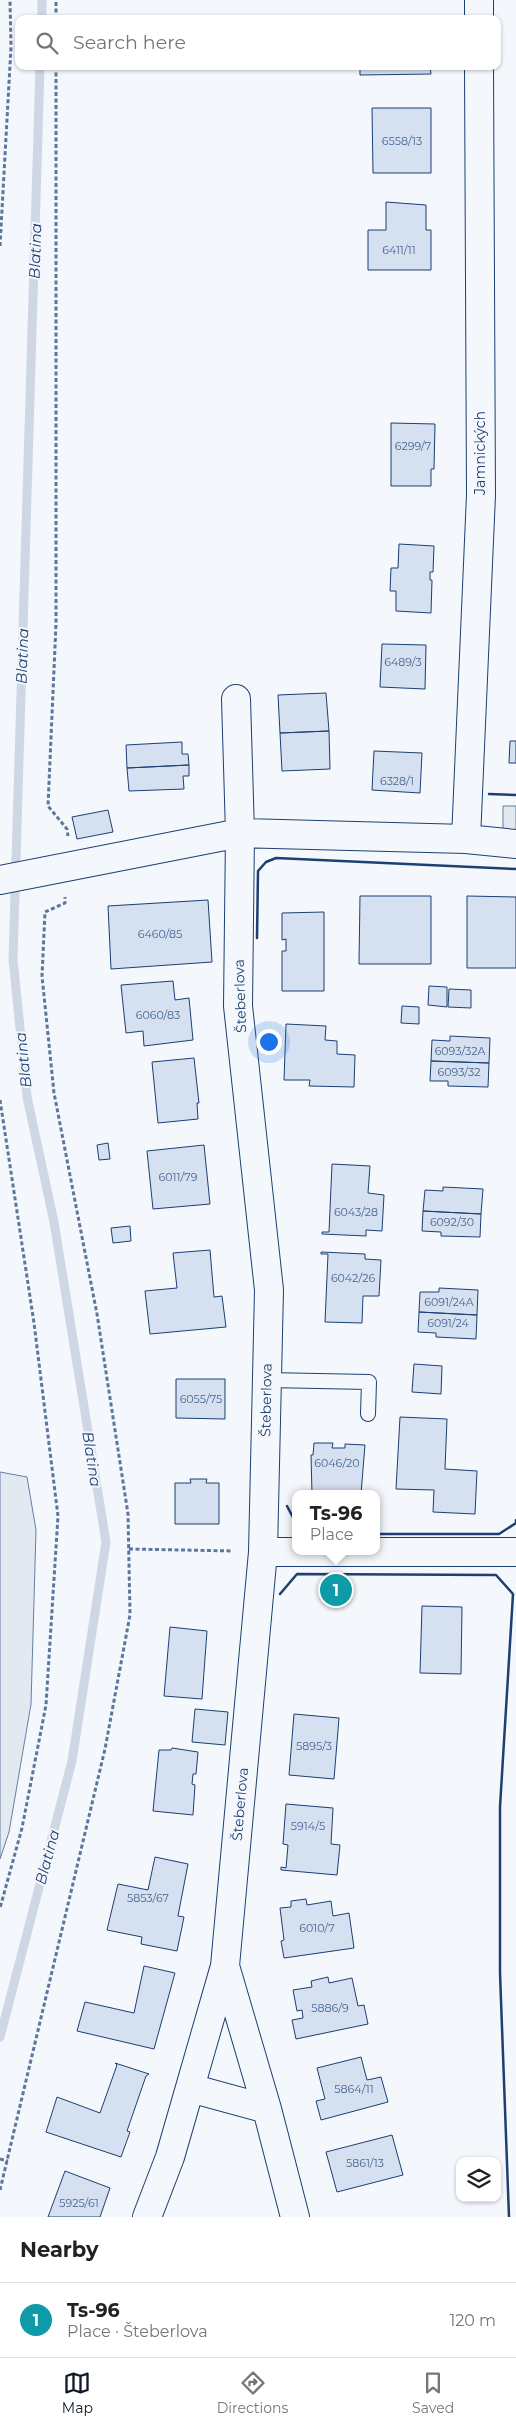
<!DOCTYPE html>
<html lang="en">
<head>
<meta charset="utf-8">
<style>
  body { margin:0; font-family:Montserrat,sans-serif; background:#f2f2f2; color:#222 }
  .controls { position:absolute; right:15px; bottom:15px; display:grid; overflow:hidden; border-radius:10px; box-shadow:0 1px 4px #0004 }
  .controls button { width:45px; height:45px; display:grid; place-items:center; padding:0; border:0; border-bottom:1px solid #e0e0e0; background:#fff; color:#222; font:25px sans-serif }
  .you { position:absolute; left:268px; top:1041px; width:18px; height:18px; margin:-12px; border:4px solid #fff; border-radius:50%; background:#1a73e8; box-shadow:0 0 0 8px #1a73e833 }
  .badge { display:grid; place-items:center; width:32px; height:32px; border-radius:50%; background:#111827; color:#fff; font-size:16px; font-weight:700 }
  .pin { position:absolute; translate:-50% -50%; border:2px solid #fff; box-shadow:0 1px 5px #0006 }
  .popup { position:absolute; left:292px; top:1490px; width:88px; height:65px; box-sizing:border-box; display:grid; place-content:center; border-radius:10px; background:#fff; filter:drop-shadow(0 1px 4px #0005); font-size:16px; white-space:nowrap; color:#767676 }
  .popup b { font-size:19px; color:#222 }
  .popup::after { content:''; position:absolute; left:50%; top:100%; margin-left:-10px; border:10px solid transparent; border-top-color:#fff }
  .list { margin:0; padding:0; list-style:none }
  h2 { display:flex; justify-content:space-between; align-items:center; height:65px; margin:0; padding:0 20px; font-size:21px }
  h2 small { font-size:16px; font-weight:400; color:#767676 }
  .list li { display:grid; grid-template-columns:32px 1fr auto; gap:15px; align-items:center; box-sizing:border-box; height:75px; padding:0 20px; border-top:1px solid #e0e0e0 }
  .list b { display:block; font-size:19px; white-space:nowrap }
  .list p { margin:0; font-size:16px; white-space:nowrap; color:#767676 }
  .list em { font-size:16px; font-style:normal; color:#767676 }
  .icon { flex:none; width:28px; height:28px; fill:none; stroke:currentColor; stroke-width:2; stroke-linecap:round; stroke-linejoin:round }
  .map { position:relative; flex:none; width:516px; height:2217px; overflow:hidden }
  .search { position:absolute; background:#fff; box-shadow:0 1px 4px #0004; left:15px; right:15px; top:15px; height:55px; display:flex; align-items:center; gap:12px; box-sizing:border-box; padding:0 18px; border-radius:10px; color:#767676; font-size:19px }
  .sheet { height:140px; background:#fff }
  nav { display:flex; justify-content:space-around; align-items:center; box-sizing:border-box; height:70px; border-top:1px solid #e0e0e0; background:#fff; font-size:14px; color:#767676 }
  nav a { display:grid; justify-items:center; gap:2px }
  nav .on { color:#111827 }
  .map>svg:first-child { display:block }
  .green { fill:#e3e9f0; stroke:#687fa3 }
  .parking { fill:#e3e8f0; stroke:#687fa3 }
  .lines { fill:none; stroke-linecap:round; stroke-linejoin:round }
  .stream { stroke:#cfd7e4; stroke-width:9 }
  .building { fill:#d5e0f0; stroke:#1d3f73 }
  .service-casing { stroke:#1d3f73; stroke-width:16 }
  .minor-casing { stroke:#1d3f73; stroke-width:30 }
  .path { stroke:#5e769c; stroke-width:3; stroke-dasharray:4 2.5; stroke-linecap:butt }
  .service { stroke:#f4f7fb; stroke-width:14 }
  .minor { stroke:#f4f7fb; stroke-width:28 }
  .wall { stroke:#1d3f73; stroke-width:2.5 }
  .labels { text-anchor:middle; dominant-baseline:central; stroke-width:4; stroke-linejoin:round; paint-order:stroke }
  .number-label { font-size:11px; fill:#4b6792 }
  .street-label { font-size:14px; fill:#1d3f73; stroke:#f4f7fb }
  .water-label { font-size:15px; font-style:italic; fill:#1d3f73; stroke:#f4f7fb }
</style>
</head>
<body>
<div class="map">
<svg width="516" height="2217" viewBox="0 0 516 2217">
  <rect width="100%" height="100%" fill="#f4f7fb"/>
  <path class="green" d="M0,1472L27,1477L36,1530L31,1704L9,1832L0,1859Z"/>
  <path class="parking" d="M503,806H516V830L503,829Z"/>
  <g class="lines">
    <path class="stream" d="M42,19V0
      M0,2037L72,1761L106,1542L54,1222L27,1097L13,959L40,66"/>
  </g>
  <path class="building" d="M360,66H430L431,74L360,75Z
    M372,108H431V173H373Z
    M386,202L426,205V230H431V270H368V230H386Z
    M391,423L435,424L434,469H431V486H391Z
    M399,544L434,546L433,572H430V580H432L431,613L396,611V591H390L391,568H398Z
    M382,644L426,645L425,689L380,687Z
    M326,693L329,731L280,733L278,695Z
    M329,731L330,769L282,771L280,733Z
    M510,741H516V763H509Z
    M182,742V754H188L189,765L127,768L126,745Z
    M374,751L422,753L420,793L372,790Z
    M189,765V776H183L184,789L129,791L127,768Z
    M108,810L113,832L77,839L72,817Z
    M360,896H431V964H359Z
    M467,896L516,897V968H467Z
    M208,900L212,962L111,969L108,906Z
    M324,912V991H282V951H286V939L282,940V913Z
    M173,981L175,1000L189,998L193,1040L144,1046L143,1031L126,1033L121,985Z
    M429,986L447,987V1007L428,1005Z
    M449,989L471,990V1008L448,1007Z
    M402,1006L419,1007V1024L401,1023Z
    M286,1024L326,1026L325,1040L337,1041V1054L355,1055L354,1087L309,1086L310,1080H284Z
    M450,1036L490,1038L489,1063L431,1061L432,1040L450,1041Z
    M194,1058L199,1103H197L198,1119L158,1123L152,1062Z
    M431,1061L489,1063L488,1087L448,1086V1081H430Z
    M108,1143L110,1159L99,1160L97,1145Z
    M204,1145L210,1204L153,1209L147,1151Z
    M332,1164L370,1166L368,1193L384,1195L382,1231L366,1230V1236L322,1234V1232H329Z
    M443,1187L483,1189L481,1214L423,1211L425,1190L443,1191Z
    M423,1211L481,1214L480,1237L441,1236V1232L422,1231Z
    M130,1226L131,1241L113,1243L111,1228Z
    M210,1250L214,1297L222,1296L226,1327L150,1334L145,1291L177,1288L173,1253Z
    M321,1252L365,1254V1259L381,1260L379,1296H363L362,1323L325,1322L328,1254H321Z
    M439,1288L478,1290L477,1315L419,1312L420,1292H439Z
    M419,1312L477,1315L476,1339L436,1337V1333L418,1332Z
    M414,1364L442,1366L441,1394L412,1392Z
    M176,1379H225V1419L176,1418Z
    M400,1417L447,1419L445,1469L477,1471L475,1514L433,1512L434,1490L396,1489Z
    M314,1443H333L332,1448H345V1444L365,1445L361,1494H312L311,1455H313Z
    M190,1479H207L206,1483H219V1524H175V1483H191Z
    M325,1582L348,1583L347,1598L324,1596Z
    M422,1606L462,1607L461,1674L420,1673Z
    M170,1627L207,1631L202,1699L164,1696Z
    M195,1709L228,1712L225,1745L192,1742Z
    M294,1714L339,1718L334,1779L289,1775Z
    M172,1748L198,1752L196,1774H193L192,1784L195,1785L193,1815L153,1811L159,1750H171Z
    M286,1804L333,1808L331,1844L340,1845L337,1875L281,1870V1867L286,1868L288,1845L283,1844Z
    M155,1857L188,1864L178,1916L184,1917L177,1951L141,1944L142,1937L107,1930L118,1884L148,1890Z
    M306,1899L307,1905L331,1901L333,1916L349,1913L354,1948L284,1958L281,1941L284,1940L280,1908L291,1907V1901Z
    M144,1966L175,1973L154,2049L77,2031L85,2002L134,2013Z
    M328,1977L329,1983L352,1978L358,2006L364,2005L368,2024L296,2039L292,2020L303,2018L302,2010L297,2011L293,1990L312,1987L311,1981Z
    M361,2057L367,2080L381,2077L388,2102L321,2120L316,2101L325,2099L317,2068Z
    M115,2063L149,2074L146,2076L127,2131L130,2132L121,2157L46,2132L57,2097L100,2113L117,2065Z
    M392,2135L403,2175L337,2192L326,2152Z
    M65,2171L110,2188L100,2217H48Z"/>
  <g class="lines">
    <g class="service-casing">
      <path id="service" d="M267,1380L369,1382L368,1414"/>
    </g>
    <g class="minor-casing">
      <path id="minor" d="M479,0V19
        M466,839L481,495L479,66
        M0,880L240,833L466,839L516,844
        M263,1552H516
        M225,1966L267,2109L295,2217
        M190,2088L267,2109
        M147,2217L170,2157L225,1966L263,1552L269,1290L238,1006L240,833L236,699"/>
    </g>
    <path class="path" d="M56,19V0
      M56,66V624L48,806L67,829L68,836
      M0,246L11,47L10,0
      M0,1100L34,1323L58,1516L46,1705L22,1828L0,1908
      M129,1549L233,1551
      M0,2159L8,2161
      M0,2190L105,1749L130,1615L128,1514L97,1314L54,1093L42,976L45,912L65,903V897"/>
    <use href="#service" class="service"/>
    <use href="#minor" class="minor"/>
    <path class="wall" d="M489,794L516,795
      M257,938L258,871L266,862L276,858L516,869
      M287,1506L296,1523
      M376,1534H499L516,1523V1520
      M280,1594L297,1574L496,1575L513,1594L500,1807V1973L509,2217"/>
  </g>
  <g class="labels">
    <g class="number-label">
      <text x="402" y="141">6558/13</text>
      <text x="399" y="250">6411/11</text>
      <text x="413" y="446">6299/7</text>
      <text x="403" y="662">6489/3</text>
      <text x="397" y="781">6328/1</text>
      <text x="160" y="934">6460/85</text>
      <text x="158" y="1015">6060/83</text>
      <text x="460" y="1051">6093/32A</text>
      <text x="459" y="1072">6093/32</text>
      <text x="178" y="1177">6011/79</text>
      <text x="356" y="1212">6043/28</text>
      <text x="452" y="1222">6092/30</text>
      <text x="353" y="1278">6042/26</text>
      <text x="449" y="1302">6091/24A</text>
      <text x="448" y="1323">6091/24</text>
      <text x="201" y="1399">6055/75</text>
      <text x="337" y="1463">6046/20</text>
      <text x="314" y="1746">5895/3</text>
      <text x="308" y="1826">5914/5</text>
      <text x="148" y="1898">5853/67</text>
      <text x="317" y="1928">6010/7</text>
      <text x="330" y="2008">5886/9</text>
      <text x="354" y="2089">5864/11</text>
      <text x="365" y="2163">5861/13</text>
      <text x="79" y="2203">5925/61</text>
    </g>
    <g class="street-label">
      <text transform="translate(480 453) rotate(-90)">Jamnických</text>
      <text transform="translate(240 996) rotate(-92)">Šteberlova</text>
      <text transform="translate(266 1400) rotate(-89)">Šteberlova</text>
      <text transform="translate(240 1804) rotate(-85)">Šteberlova</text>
    </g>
    <g class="water-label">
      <text transform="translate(35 251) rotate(-88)">Blatina</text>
      <text transform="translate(22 656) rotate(-88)">Blatina</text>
      <text transform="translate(23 1060) rotate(-96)">Blatina</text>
      <text transform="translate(92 1459) rotate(81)">Blatina</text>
      <text transform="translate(47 1857) rotate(-75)">Blatina</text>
    </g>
  </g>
</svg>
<div class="controls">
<button><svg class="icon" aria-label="layers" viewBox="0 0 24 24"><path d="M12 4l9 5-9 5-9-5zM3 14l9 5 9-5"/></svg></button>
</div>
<div class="you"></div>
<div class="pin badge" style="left:336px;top:1590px;background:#0f9aa8">1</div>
<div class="popup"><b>Ts-96</b>Place</div>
<div class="search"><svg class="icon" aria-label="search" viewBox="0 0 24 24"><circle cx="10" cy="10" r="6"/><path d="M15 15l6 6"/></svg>Search here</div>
</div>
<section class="sheet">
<h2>Nearby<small></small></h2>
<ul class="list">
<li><span class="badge" style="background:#0f9aa8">1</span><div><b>Ts-96</b><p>Place · Šteberlova</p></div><em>120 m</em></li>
</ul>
</section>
<nav>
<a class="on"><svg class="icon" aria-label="map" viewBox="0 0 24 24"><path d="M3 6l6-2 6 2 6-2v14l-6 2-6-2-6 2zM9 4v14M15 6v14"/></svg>Map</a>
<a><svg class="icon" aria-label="directions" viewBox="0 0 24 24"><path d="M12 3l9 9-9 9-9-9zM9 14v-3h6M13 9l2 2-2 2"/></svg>Directions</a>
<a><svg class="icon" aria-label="saved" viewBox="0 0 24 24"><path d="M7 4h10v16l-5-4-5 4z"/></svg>Saved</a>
</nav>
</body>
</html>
